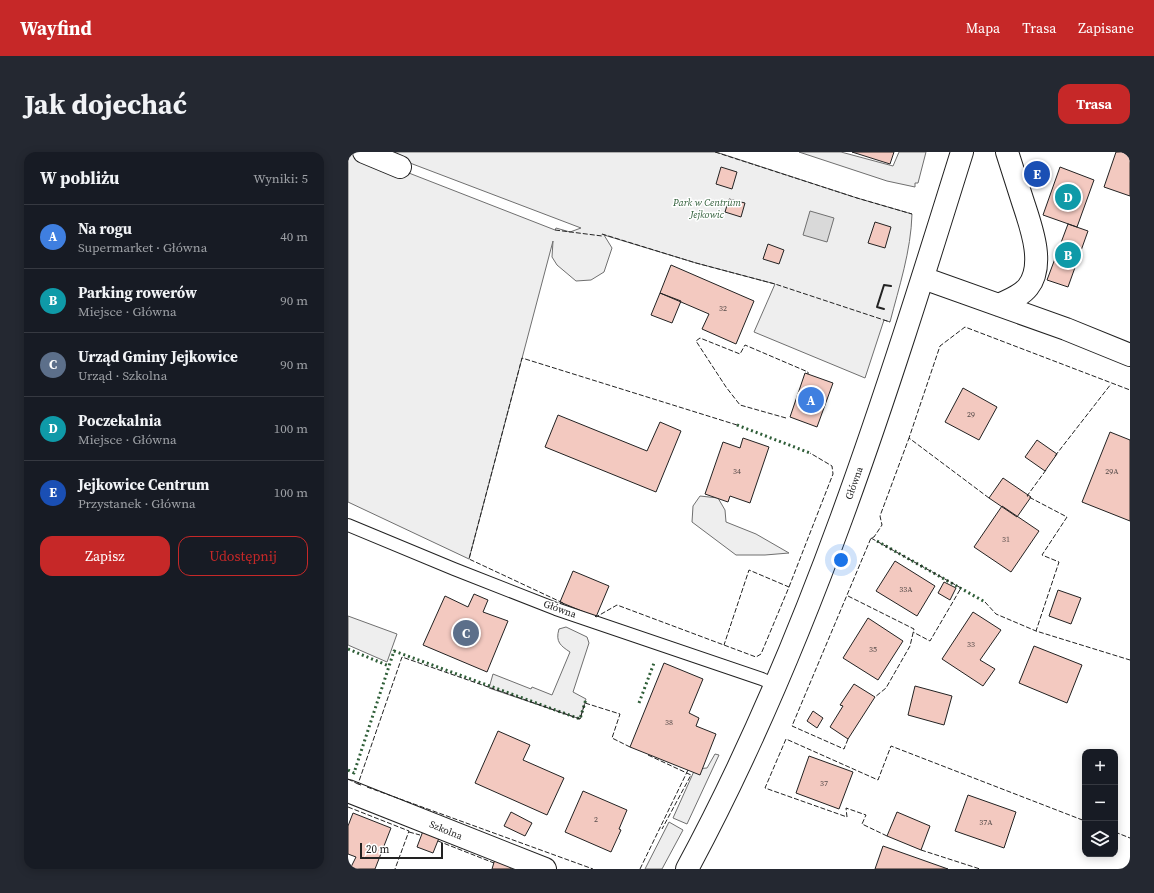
<!DOCTYPE html>
<html lang="pl">
<head>
<meta charset="utf-8">
<style>
  body { margin:0; font-family:"Source Serif 4",serif; background:#242831; color:#f1f3f6 }
  .controls { position:absolute; right:12px; bottom:12px; display:grid; overflow:hidden; border-radius:8px; box-shadow:0 2px 10px #0003 }
  .controls button { width:36px; height:36px; display:grid; place-items:center; padding:0; border:0; border-bottom:1px solid #363941; background:#171b24; color:#f1f3f6; font:20px sans-serif }
  .scale { position:absolute; left:12px; bottom:10px; width:83px; box-sizing:border-box; padding-left:4px; border:2px solid #222; border-top:0; font-size:11px; line-height:14px; white-space:nowrap; color:#222; -webkit-text-stroke:3px #fff; paint-order:stroke }
  .you { position:absolute; left:493px; top:408px; width:14px; height:14px; margin:-10px; border:3px solid #fff; border-radius:50%; background:#1a73e8; box-shadow:0 0 0 6px #1a73e833 }
  .badge { display:grid; place-items:center; width:26px; height:26px; border-radius:50%; background:#c62828; color:#fff; font-size:13px; font-weight:700 }
  .pin { position:absolute; translate:-50% -50%; border:2px solid #fff; box-shadow:0 1px 4px #0006 }
  .list { margin:0; padding:0; list-style:none }
  h2 { display:flex; justify-content:space-between; align-items:center; height:52px; margin:0; padding:0 16px; font-size:17px }
  h2 small { font-size:13px; font-weight:400; color:#9ea1a6 }
  .list li { display:grid; grid-template-columns:26px 1fr auto; gap:12px; align-items:center; box-sizing:border-box; height:64px; padding:0 16px; border-top:1px solid #363941 }
  .list b { display:block; font-size:15px; white-space:nowrap }
  .list p { margin:0; font-size:13px; white-space:nowrap; color:#9ea1a6 }
  .list em { font-size:13px; font-style:normal; color:#9ea1a6 }
  .actions { display:flex; gap:8px; padding:12px 16px }
  .actions a { flex:1; padding:9px 0; border:1px solid #c62828; border-radius:12px; text-align:center; font-size:14px; color:#c62828 }
  .actions .main { background:#c62828; color:#fff }
  .icon { flex:none; width:22px; height:22px; fill:none; stroke:currentColor; stroke-width:2; stroke-linecap:round; stroke-linejoin:round }
  .map { position:relative; flex:none; width:782px; height:717px; overflow:hidden; border-radius:12px }
  header { display:flex; align-items:center; gap:24px; box-sizing:border-box; height:56px; padding:0 20px; background:#c62828; color:#fff }
  header strong { font-size:19px }
  nav { display:flex; gap:22px; margin-inline-start:auto; font-size:14px }
  .intro { display:flex; align-items:center; justify-content:space-between; box-sizing:border-box; height:96px; padding:0 24px }
  h1 { margin:0; font-size:28px }
  .button { padding:10px 18px; border-radius:12px; background:#c62828; color:#fff; font-size:14px; font-weight:700 }
  main { display:flex; gap:24px; padding:0 24px }
  aside { flex:1; background:#171b24; border-radius:12px; box-shadow:0 2px 10px #0003 }
  .map>svg:first-child { display:block }
  .green { fill:#eee; stroke:#6f6f6f }
  .water { fill:#d9d9d9; stroke:#6f6f6f }
  .building { fill:#f3c9c0; stroke:#222 }
  .lines { fill:none; stroke-linecap:round; stroke-linejoin:round }
  .service-casing { stroke:#222; stroke-width:14 }
  .minor-casing { stroke:#222; stroke-width:24 }
  .tertiary-casing { stroke:#222; stroke-width:24 }
  .service { stroke:#fff; stroke-width:12 }
  .minor { stroke:#fff; stroke-width:22 }
  .tertiary { stroke:#fff; stroke-width:22 }
  .hedge { stroke:#2f5e38; stroke-width:3; stroke-dasharray:2 3; stroke-linecap:butt }
  .fence { stroke:#222; stroke-width:1; stroke-dasharray:5 2; stroke-linecap:butt }
  .wall { stroke:#222; stroke-width:2 }
  .labels { text-anchor:middle; dominant-baseline:central; stroke-width:3; stroke-linejoin:round; paint-order:stroke }
  .number-label { font-size:8px; fill:#564c4a }
  .park-label { font-size:10px; font-style:italic; fill:#2f5e38; stroke:#fff }
  .street-label { font-size:10px; fill:#222; stroke:#fff }
</style>
</head>
<body>
<header>
<strong>Wayfind</strong>
<nav><a>Mapa</a><a>Trasa</a><a>Zapisane</a></nav>
</header>
<div class="intro"><h1>Jak dojechać</h1><a class="button">Trasa</a></div>
<main>
<aside>
<h2>W pobliżu<small>Wyniki: 5</small></h2>
<ul class="list">
<li><span class="badge" style="background:#3f7fe0">A</span><div><b>Na rogu</b><p>Supermarket · Główna</p></div><em>40 m</em></li>
<li><span class="badge" style="background:#0f9aa8">B</span><div><b>Parking rowerów</b><p>Miejsce · Główna</p></div><em>90 m</em></li>
<li><span class="badge" style="background:#5c6f8a">C</span><div><b>Urząd Gminy Jejkowice</b><p>Urząd · Szkolna</p></div><em>90 m</em></li>
<li><span class="badge" style="background:#0f9aa8">D</span><div><b>Poczekalnia</b><p>Miejsce · Główna</p></div><em>100 m</em></li>
<li><span class="badge" style="background:#1a4fb4">E</span><div><b>Jejkowice Centrum</b><p>Przystanek · Główna</p></div><em>100 m</em></li>
</ul>
<div class="actions"><a class="main">Zapisz</a><a>Udostępnij</a></div>
</aside>
<div class="map">
<svg width="782" height="717" viewBox="0 0 782 717">
  <rect width="100%" height="100%" fill="#fff"/>
  <path class="green" d="M0,0H7L207,78L208,76L222,80L233,76L33,0H368L509,46L564,62C563,99 551,135 542,170L536,168L517,226L406,180L427,132L348,111L256,83L264,96L256,120L243,128L228,129L209,113L204,105L205,89L121,407L0,350Z
    M451,0H493L545,14L551,0H578L570,31H567V35L539,29Z
    M352,344L370,346L377,358L378,370L408,382L441,401L417,403H388L344,370L345,354Z
    M0,464L49,482L39,510L0,493Z
    M218,475L239,485L241,491L225,540L238,547L232,567L141,536L145,522L183,537L184,535L204,543L222,500C213,494 207,490 211,477Z
    M367,602L371,603L339,672L325,666L347,617L359,616Z
    M321,670L335,678L314,717H297Z"/>
  <path class="water" d="M462,59L486,66L479,90L455,83Z"/>
  <path class="building" d="M504,0H546L542,12Z
    M768,0H782V44L756,35Z
    M373,15L389,20L384,37L368,32Z
    M712,15L746,28L729,75L695,63Z
    M381,47L397,51L393,65L377,60Z
    M527,70L543,75L537,96L520,91Z
    M720,72L740,79L720,135L699,128Z
    M420,92L436,98L431,112L415,107Z
    M323,113L406,149L388,192L354,177L361,162L312,141Z
    M312,141L333,149L324,171L303,163Z
    M457,221L485,231L469,275L442,265Z
    M615,236L649,255L631,288L597,270Z
    M210,263L299,299L312,270L333,279L308,340L197,295Z
    M762,280L782,288V369L734,350Z
    M395,286L421,295L402,351L382,344L380,350L357,342L375,290L392,296Z
    M689,288L709,302L697,319L677,305Z
    M655,326L683,345L669,365L641,346Z
    M654,354L691,379L663,420L626,395Z
    M547,409L587,434L569,464L528,439Z
    M225,419L261,434L248,465L212,450Z
    M596,430L608,436L602,448L590,441Z
    M710,438L733,446L723,472L701,464Z
    M126,442L140,448L135,460L160,469L139,520L75,493L97,444L120,455Z
    M625,460L653,478L632,508L647,517L635,534L594,507Z
    M520,466L555,489L530,528L495,506Z
    M686,494L734,513L719,551L671,531Z
    M316,511L355,527L341,561L351,566L348,574L368,582L352,623L282,595Z
    M506,532L527,545L500,587L482,575L495,554L492,553Z
    M567,534L604,544L596,573L560,563Z
    M465,559L475,566L469,576L459,569Z
    M150,579L182,593L175,608L216,626L199,663L127,631Z
    M461,604L505,620L491,657L448,641Z
    M235,639L279,658L271,677L273,678L263,700L217,680Z
    M620,643L668,660L656,696L607,679Z
    M163,660L184,671L177,684L156,674Z
    M549,660L582,674L573,698L539,684Z
    M5,661L43,676L27,717H9L3,715L8,705L0,702V674Z
    M75,679L91,686L85,701L69,695Z
    M535,694L600,717H527Z
    M147,707L164,713L163,717H144Z"/>
  <g class="lines">
    <g class="service-casing">
      <path id="service" d="M0,373L106,417L208,457L414,527L427,533"/>
    </g>
    <g class="minor-casing">
      <path id="minor" d="M16,0L52,15
        M575,126L718,177L782,203
        M651,153C661,148 673,144 680,135C698,112 682,72 674,47C669,31 664,16 659,0
        M0,639L197,717"/>
    </g>
    <g class="tertiary-casing">
      <path id="tertiary" d="M339,717C461,491 538,244 614,0"/>
    </g>
    <use href="#service" class="service"/>
    <use href="#minor" class="minor"/>
    <use href="#tertiary" class="tertiary"/>
    <path class="hedge" d="M389,273L462,301
      M529,389L637,450
      M0,497L41,514
      M291,551L306,511
      M0,618L6,621L46,499L232,567L238,547"/>
    <path class="fence" d="M367,0L509,46L564,62
      M207,78L254,84V82L348,111L427,132L542,170
      M438,266L392,253L378,235L348,189L352,186L392,202L397,193L460,220V222
      M707,304L763,232
      M698,318L679,344L719,365L694,403L711,410L688,479L782,508
      M641,346L561,286L592,194L617,175L782,238
      M523,386L613,436L582,489L565,480
      M441,435L485,322L484,314L462,301
      M500,444L566,477L562,494L538,536L527,545
      M637,450L648,462L688,479
      M215,451L121,407L174,206L389,273
      M247,464L248,465L269,453L408,505L413,502L441,435L401,418L376,493
      M500,587L496,597L444,574L523,386L526,385L534,373L532,364L561,286
      M300,603L343,623L314,677
      M0,627L10,632
      M13,633L10,632L54,505L232,567L237,551L272,562L264,586L284,596
      M19,635L245,717
      M0,655L61,679L47,717
      M61,680L72,683
      M767,680L782,686
      M539,684L514,672L518,663L498,656L499,665L417,636L438,587L530,628L543,594L737,669
      M90,689L146,711
      M573,698L632,717
      M292,717L340,618"/>
    <path class="wall" d="M536,157L529,155L536,133L543,134"/>
  </g>
  <g class="labels">
    <g class="number-label">
      <text x="375" y="156">32</text>
      <text x="623" y="262">29</text>
      <text x="389" y="319">34</text>
      <text x="764" y="319">29A</text>
      <text x="658" y="387">31</text>
      <text x="558" y="437">33A</text>
      <text x="623" y="492">33</text>
      <text x="525" y="497">35</text>
      <text x="321" y="570">38</text>
      <text x="476" y="631">37</text>
      <text x="248" y="667">2</text>
      <text x="638" y="670">37A</text>
    </g>
    <g class="park-label">
      <text x="359" y="50">Park w Centrum<tspan x="359" dy="12">Jejkowic</tspan></text>
    </g>
    <g class="street-label">
      <text transform="translate(506 331) rotate(-70)">Główna</text>
      <text transform="translate(212 457) rotate(20)">Główna</text>
      <text transform="translate(98 678) rotate(22)">Szkolna</text>
    </g>
  </g>
</svg>
<div class="controls">
<button>+</button>
<button>−</button>
<button><svg class="icon" aria-label="layers" viewBox="0 0 24 24"><path d="M12 4l9 5-9 5-9-5zM3 14l9 5 9-5"/></svg></button>
</div>
<div class="scale">20 m</div>
<div class="you"></div>
<div class="pin badge" style="left:463px;top:248px;background:#3f7fe0">A</div>
<div class="pin badge" style="left:720px;top:103px;background:#0f9aa8">B</div>
<div class="pin badge" style="left:118px;top:481px;background:#5c6f8a">C</div>
<div class="pin badge" style="left:720px;top:45px;background:#0f9aa8">D</div>
<div class="pin badge" style="left:689px;top:22px;background:#1a4fb4">E</div>
</div>
</main>
</body>
</html>
